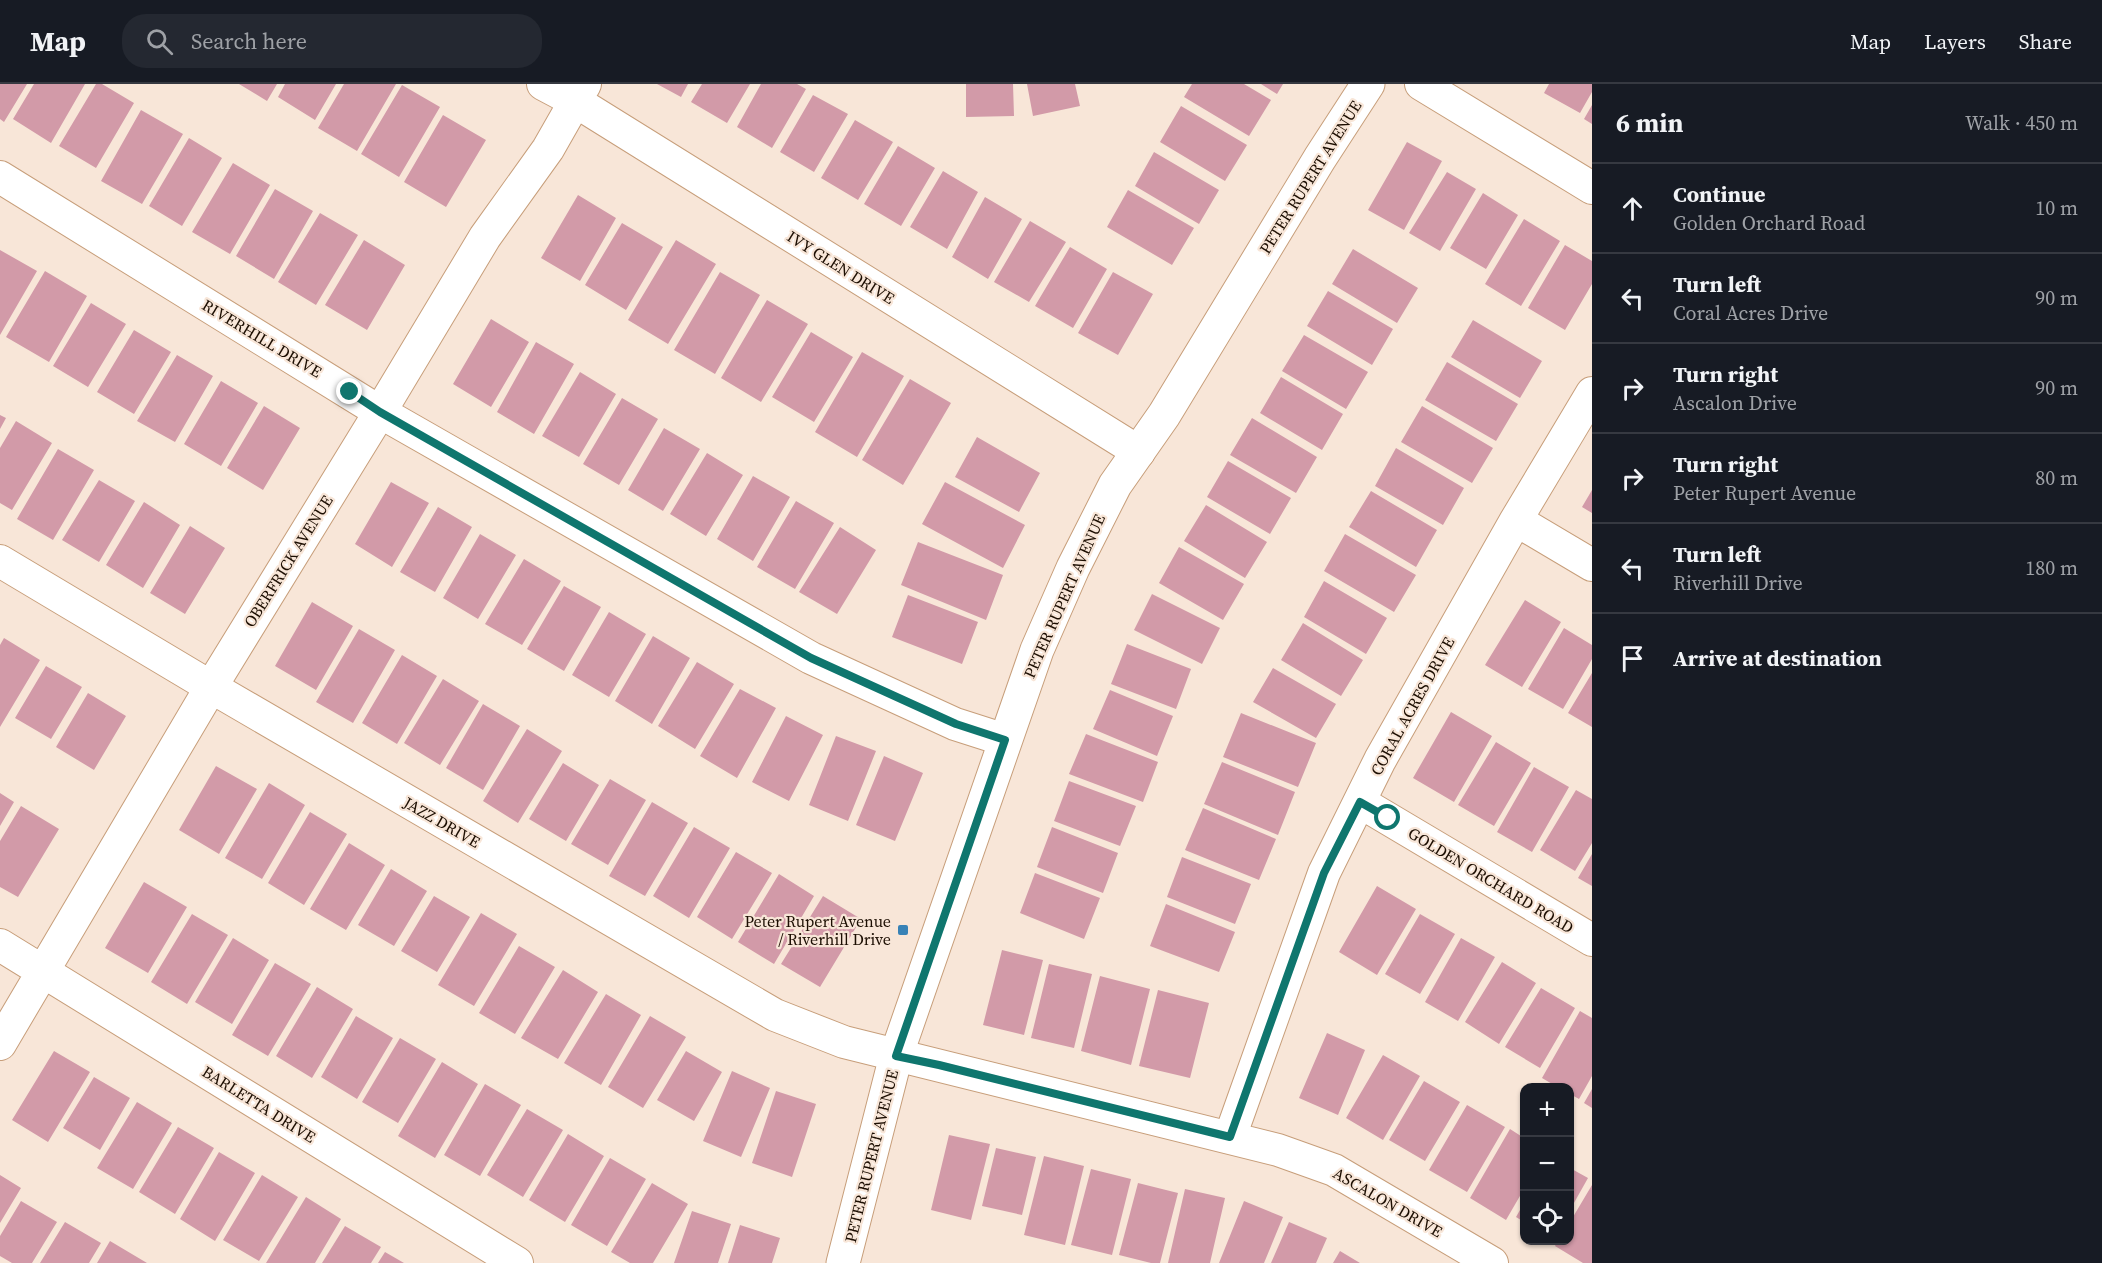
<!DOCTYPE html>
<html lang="en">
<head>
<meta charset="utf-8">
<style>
  body { margin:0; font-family:"Source Serif 4",serif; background:#242831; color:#f1f3f6 }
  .controls { position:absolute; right:18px; bottom:18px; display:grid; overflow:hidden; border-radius:12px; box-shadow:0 2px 4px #0004 }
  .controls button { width:54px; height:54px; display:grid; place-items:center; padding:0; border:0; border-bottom:2px solid #363941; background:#171b24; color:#f1f3f6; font:30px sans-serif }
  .stop { position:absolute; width:18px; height:18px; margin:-14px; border:4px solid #0f766e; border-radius:50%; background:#fff }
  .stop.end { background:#0f766e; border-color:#fff; box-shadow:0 2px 6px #0008 }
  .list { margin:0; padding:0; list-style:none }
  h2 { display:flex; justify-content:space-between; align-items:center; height:78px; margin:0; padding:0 24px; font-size:26px }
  h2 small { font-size:20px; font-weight:400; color:#9ea1a6 }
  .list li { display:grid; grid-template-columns:39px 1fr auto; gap:18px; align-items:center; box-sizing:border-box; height:90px; padding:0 24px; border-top:2px solid #363941 }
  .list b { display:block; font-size:22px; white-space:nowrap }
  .list p { margin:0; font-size:20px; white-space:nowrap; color:#9ea1a6 }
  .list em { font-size:20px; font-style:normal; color:#9ea1a6 }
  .icon { flex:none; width:33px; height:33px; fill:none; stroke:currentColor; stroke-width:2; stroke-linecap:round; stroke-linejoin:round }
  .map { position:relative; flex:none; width:1592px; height:1179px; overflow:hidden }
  header { display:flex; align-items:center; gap:36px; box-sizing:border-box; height:84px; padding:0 30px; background:#171b24; border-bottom:2px solid #363941 }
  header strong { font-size:28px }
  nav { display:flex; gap:33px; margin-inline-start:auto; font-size:21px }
  .search { width:420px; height:54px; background:#242831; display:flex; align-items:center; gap:15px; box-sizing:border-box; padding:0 21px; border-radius:24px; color:#9ea1a6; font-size:22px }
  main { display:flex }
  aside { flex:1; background:#171b24 }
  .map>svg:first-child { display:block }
  .building { fill:#d29aa8 }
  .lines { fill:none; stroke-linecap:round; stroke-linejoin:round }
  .minor-casing { stroke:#c79e7a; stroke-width:34 }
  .tertiary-casing { stroke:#c79e7a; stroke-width:35 }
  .minor { stroke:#fff; stroke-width:32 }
  .tertiary { stroke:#fff; stroke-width:33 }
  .route { stroke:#0f766e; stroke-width:8 }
  .poi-dot { fill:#3882b6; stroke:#f8e6d8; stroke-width:2 }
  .labels { text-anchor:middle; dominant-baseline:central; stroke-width:4.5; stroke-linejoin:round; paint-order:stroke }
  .street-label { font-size:16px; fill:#1c0e02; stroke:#f8e6d8 }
  .poi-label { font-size:16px; fill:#1c0e02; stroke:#f8e6d8; text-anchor:end }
</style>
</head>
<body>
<header>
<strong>Map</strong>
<div class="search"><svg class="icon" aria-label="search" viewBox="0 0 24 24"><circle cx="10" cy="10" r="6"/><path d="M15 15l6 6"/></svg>Search here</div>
<nav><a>Map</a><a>Layers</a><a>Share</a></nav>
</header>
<main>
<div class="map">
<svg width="1592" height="1179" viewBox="0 0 1592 1179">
  <rect width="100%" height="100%" fill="#f8e6d8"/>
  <path class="building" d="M0,0H27L4,38L0,35Z
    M34,0H85L51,59L13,35Z
    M96,0H102L134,19L96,84L59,62Z
    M239,0H277L267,17Z
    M285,0H336L315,36L278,13Z
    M344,0H396L357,67L318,44Z
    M657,0H688L681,13Z
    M702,0H750L727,39L691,18Z
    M761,0H797L806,5L772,64L737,43Z
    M966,0H1013L1014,32L966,33Z
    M1027,0H1075L1080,22L1033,32Z
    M1192,0H1244L1271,16L1249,52L1184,13Z
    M1261,0H1283L1277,10Z
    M1549,0H1592V8L1580,29L1544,9Z
    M402,1L440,23L399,93L361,70Z
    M813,11L848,30L814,88L780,68Z
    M1592,21V40L1584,35Z
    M1181,22L1247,61L1225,97L1160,58Z
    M141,26L183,50L142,120L101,97Z
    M443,31L486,56L446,123L404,98Z
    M855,36L893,58L858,116L821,94Z
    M189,54L222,74L182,142L149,122Z
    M1407,58L1442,77L1404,146L1368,126Z
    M898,62L935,84L901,142L864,120Z
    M1154,68L1219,106L1199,140L1135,102Z
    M233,79L270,101L230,170L192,148Z
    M943,87L978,108L947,165L910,143Z
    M1447,88L1476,105L1440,167L1409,149Z
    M275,105L313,127L274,195L236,172Z
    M1128,106L1194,144L1172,181L1107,143Z
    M1483,109L1518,131L1486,185L1450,164Z
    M578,111L616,134L580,197L541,174Z
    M985,113L1022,135L988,195L952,173Z
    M320,129L358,151L316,221L278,198Z
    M1524,135L1560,157L1521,222L1485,200Z
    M1030,137L1066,158L1029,218L994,198Z
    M622,139L663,163L626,226L585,201Z
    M364,156L405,181L367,246L325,221Z
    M676,156L716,180L668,260L628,236Z
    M1565,161L1592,177V200L1565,246L1528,224Z
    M1070,163L1107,185L1073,244L1035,222Z
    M1353,165L1418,204L1397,239L1332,200Z
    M0,166L37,187L0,251Z
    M45,187L87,212L49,278L6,253Z
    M720,188L760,211L715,290L674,266Z
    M1113,188L1153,210L1118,271L1078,249Z
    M1328,207L1393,245L1372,281L1307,242Z
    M767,216L808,240L761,318L721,294Z
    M91,219L126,240L88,303L53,282Z
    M491,235L529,258L491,323L453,300Z
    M1473,236L1542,277L1520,314L1451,273Z
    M134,246L171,268L134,330L97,308Z
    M811,248L853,273L814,338L772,313Z
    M1304,251L1368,288L1346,325L1282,287Z
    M536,258L574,280L534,350L497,328Z
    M862,268L904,292L857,373L815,348Z
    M177,271L213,292L175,358L137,337Z
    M1447,278L1518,320L1496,357L1425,316Z
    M580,288L616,310L579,373L542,352Z
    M1281,293L1343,330L1322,366L1260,329Z
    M910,295L951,319L903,401L862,376Z
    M221,297L258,319L221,382L184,360Z
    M622,314L658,335L619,401L583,380Z
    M264,322L300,344L263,406L227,384Z
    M1422,322L1493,364L1472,399L1401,358Z
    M0,331L6,334L0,345Z
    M1252,334L1317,373L1296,409L1230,371Z
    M16,337L52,359L12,426L0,419V364Z
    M664,344L700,365L663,427L628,406Z
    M977,353L1040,389L1019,428L955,393Z
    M1396,364L1464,404L1443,441L1375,402Z
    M58,365L94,386L53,456L17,435Z
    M707,369L743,391L706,452L670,430Z
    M1228,377L1291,414L1270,450L1207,413Z
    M753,392L790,413L753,477L717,455Z
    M99,396L135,417L99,478L62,456Z
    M391,398L429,419L392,483L355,460Z
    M945,398L1025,441L1003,484L922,440Z
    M1592,406V429L1582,423Z
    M1371,407L1437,446L1416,483L1349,443Z
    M796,417L834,439L795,505L757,483Z
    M144,418L180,441L143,504L106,481Z
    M1206,421L1267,458L1245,494L1184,457Z
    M438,423L472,443L435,508L400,488Z
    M190,442L225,464L185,530L150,509Z
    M840,443L876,466L837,530L799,508Z
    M480,450L516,471L478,535L443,514Z
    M1345,450L1416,491L1394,528L1324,487Z
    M918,458L1003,491L986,536L901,501Z
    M1179,463L1244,500L1223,536L1159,499Z
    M524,475L561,497L522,561L485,540Z
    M1324,497L1387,534L1366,570L1304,533Z
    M564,502L601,523L564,587L527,565Z
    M1152,510L1220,544L1202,580L1134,546Z
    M908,511L978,538L962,580L892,553Z
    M1525,516L1561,538L1522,603L1485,581Z
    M312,518L353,542L316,606L275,582Z
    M609,528L646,550L609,613L572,591Z
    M1303,539L1363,576L1341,612L1281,576Z
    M1564,544L1592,561V575L1563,625L1528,605Z
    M359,545L395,566L353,639L316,618Z
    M653,552L690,574L652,640L615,617Z
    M4,554L40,576L0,643V561Z
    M1127,560L1191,585L1176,625L1111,600Z
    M402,571L437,592L397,660L362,639Z
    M697,578L734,600L695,665L658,642Z
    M46,582L82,603L51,655L15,634Z
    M1273,584L1336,620L1316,654L1253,618Z
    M1592,589V643L1568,629Z
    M443,595L479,617L440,681L404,659Z
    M740,605L776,624L737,694L700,672Z
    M1110,606L1173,632L1157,672L1093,645Z
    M88,609L126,632L94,686L56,663Z
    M483,620L520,642L483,706L446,684Z
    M1451,628L1492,652L1454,718L1413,694Z
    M1241,629L1316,659L1298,703L1223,673Z
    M786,632L823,651L789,717L752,698Z
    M527,645L562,667L518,739L483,717Z
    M1086,650L1158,678L1143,718L1069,690Z
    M836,652L876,667L848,737L809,721Z
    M1496,658L1531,679L1494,742L1458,721Z
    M884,672L923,689L895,757L856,741Z
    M1222,678L1295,708L1278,751L1204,720Z
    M563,679L599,701L566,757L529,735Z
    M216,682L257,705L219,770L179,746Z
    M1534,683L1569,703L1532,768L1497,748Z
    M610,695L646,716L608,781L571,760Z
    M1069,697L1136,722L1120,762L1054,737Z
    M269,699L305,721L262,795L225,774Z
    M1576,706L1592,715V759L1575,787L1540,766Z
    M0,709L14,718L0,742Z
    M652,718L688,739L645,812L609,792Z
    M21,722L59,745L18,813L0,803V757Z
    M1203,724L1276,755L1259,796L1185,766Z
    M310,728L347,750L304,821L268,799Z
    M694,743L730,764L689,834L653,812Z
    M1052,743L1118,769L1103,809L1037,783Z
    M349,759L385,781L346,846L310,825Z
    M736,768L772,789L732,855L697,833Z
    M1592,770V802L1578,794Z
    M1182,773L1251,800L1235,840L1167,813Z
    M391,785L427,807L394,862L358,841Z
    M1035,789L1100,814L1084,855L1020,829Z
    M779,790L814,812L774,880L738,858Z
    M144,798L187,823L148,889L105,864Z
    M1377,802L1416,825L1377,891L1339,868Z
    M434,812L470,833L437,888L401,867Z
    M823,812L861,835L820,903L781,880Z
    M1166,820L1235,848L1219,888L1150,862Z
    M481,829L517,850L474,922L438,901Z
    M192,830L228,851L187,920L151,898Z
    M1420,830L1455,850L1420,910L1385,890Z
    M233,854L269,876L232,940L195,918Z
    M1461,854L1495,873L1458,937L1425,918Z
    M519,862L555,883L515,950L479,929Z
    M1002,866L1043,876L1024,951L983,941Z
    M1502,878L1536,899L1499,960L1465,938Z
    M275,879L311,900L268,972L232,951Z
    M1049,880L1092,890L1074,964L1031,954Z
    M563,886L598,908L558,975L521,954Z
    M1100,892L1150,905L1131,981L1081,967Z
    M317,903L353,925L312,994L276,972Z
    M1541,904L1575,924L1540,984L1505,963Z
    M1158,906L1209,919L1190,994L1139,982Z
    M606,910L641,931L601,1001L564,979Z
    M1580,927L1592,934V992L1579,1015L1570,1010V1004H1559L1542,994Z
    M356,932L393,954L357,1015L321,993Z
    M650,932L686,953L643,1024L608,1003Z
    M1327,949L1365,966L1338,1031L1299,1014Z
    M400,954L436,975L398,1039L362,1018Z
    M54,967L90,988L48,1058L12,1036Z
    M686,967L722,988L694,1037L657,1016Z
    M1383,971L1420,992L1383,1056L1346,1034Z
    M442,978L478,1000L435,1074L398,1052Z
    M732,987L770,1004L741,1073L703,1057Z
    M94,993L130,1014L100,1066L63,1044Z
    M1424,997L1460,1018L1425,1077L1389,1056Z
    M485,1000L521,1021L480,1092L444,1071Z
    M1592,1005V1024L1584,1019Z
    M776,1007L816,1020L792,1093L752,1079Z
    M137,1018L172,1039L133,1105L97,1084Z
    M1467,1021L1505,1043L1467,1108L1429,1086Z
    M527,1025L563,1046L523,1113L487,1091Z
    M178,1043L214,1064L175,1130L139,1108Z
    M1510,1045L1524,1054V1105L1506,1136L1470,1114Z
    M568,1050L604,1072L565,1138L529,1116Z
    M949,1051L990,1060L971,1136L931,1126Z
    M996,1064L1036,1073L1022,1131L982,1122Z
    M219,1068L255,1089L215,1157L180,1135Z
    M1044,1072L1084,1082L1065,1161L1024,1151Z
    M610,1074L646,1095L607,1162L571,1141Z
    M1570,1084L1588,1094L1570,1126Z
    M1091,1085L1131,1095L1112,1171L1071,1161Z
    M0,1091L21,1104L0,1139Z
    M262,1091L298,1113L259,1177L223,1156Z
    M652,1099L688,1120L653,1179H630L611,1168Z
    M1138,1099L1178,1109L1160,1179H1151L1119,1171Z
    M1592,1101V1179H1583L1555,1162L1558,1156H1570V1138Z
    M1185,1105L1225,1114L1210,1179H1168Z
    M306,1113L341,1135L315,1179H266Z
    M21,1117L57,1138L32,1179H12L0,1172V1152Z
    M1244,1117L1283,1133L1264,1179H1219Z
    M1524,1119V1138L1516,1133Z
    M692,1127L731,1140L718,1179H674Z
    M65,1138L101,1159L89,1179H40Z
    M1289,1138L1327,1154L1316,1179H1271Z
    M740,1141L780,1154L772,1179H728Z
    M345,1142L381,1163L371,1179H322Z
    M110,1157L147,1179H97Z
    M1340,1167L1360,1179H1333Z
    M385,1168L404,1179H378Z"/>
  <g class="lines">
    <g class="minor-casing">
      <path id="minor" d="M543,0L575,17L1139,368
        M1421,0L1592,104
        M0,93L380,328L811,574L955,640L1005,656
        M1516,436L1592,481
        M0,477L211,603L775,931L844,958L1278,1066L1334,1086L1492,1179
        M1360,718L1592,856
        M0,861L517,1179
        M0,960L211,603L380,328L485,153L548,65L585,0
        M1230,1053L1324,789L1380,676L1516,436L1592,309"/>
    </g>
    <g class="tertiary-casing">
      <path id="tertiary" d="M843,1179L896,972L1037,566L1073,484L1115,401L1164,331L1320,74L1368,0"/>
    </g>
    <use href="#minor" class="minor"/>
    <use href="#tertiary" class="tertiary"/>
  </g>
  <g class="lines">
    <path class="route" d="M350,308L380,328L811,574L956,640L1005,656L896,972L939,981L1230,1053L1324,789L1360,718L1388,734"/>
  </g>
  <rect class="poi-dot" x="897" y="840" width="12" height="12" rx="3"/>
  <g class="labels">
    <g class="street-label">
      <text transform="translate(1310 93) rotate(-58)">PETER RUPERT AVENUE</text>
      <text transform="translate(841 183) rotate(32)">IVY GLEN DRIVE</text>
      <text transform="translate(262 254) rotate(31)">RIVERHILL DRIVE</text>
      <text transform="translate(288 477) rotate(-58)">OBERFRICK AVENUE</text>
      <text transform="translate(1064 512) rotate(-66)">PETER RUPERT AVENUE</text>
      <text transform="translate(1412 622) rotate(-61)">CORAL ACRES DRIVE</text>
      <text transform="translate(442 738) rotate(30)">JAZZ DRIVE</text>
      <text transform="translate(1491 796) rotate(31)">GOLDEN ORCHARD ROAD</text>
      <text transform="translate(259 1020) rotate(32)">BARLETTA DRIVE</text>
      <text transform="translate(871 1072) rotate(-76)">PETER RUPERT AVENUE</text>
      <text transform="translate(1388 1118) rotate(30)">ASCALON DRIVE</text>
    </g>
    <g class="poi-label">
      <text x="891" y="837">Peter Rupert Avenue<tspan x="891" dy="18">/ Riverhill Drive</tspan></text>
    </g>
  </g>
</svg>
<div class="controls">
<button>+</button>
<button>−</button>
<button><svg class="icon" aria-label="locate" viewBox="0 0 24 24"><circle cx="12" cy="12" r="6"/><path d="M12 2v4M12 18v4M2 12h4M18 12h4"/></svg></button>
</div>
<div class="stop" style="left:1388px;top:734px"></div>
<div class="stop end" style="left:350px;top:308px"></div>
</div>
<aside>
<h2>6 min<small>Walk · 450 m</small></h2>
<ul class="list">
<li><svg class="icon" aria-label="ahead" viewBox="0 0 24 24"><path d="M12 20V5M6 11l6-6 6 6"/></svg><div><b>Continue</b><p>Golden Orchard Road</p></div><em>10 m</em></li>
<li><svg class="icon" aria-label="left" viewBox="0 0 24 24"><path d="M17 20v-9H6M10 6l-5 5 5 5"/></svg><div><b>Turn left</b><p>Coral Acres Drive</p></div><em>90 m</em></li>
<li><svg class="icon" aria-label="right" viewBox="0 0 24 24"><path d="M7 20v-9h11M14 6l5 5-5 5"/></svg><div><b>Turn right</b><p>Ascalon Drive</p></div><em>90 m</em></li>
<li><svg class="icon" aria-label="right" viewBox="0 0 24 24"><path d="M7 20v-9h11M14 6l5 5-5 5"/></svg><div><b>Turn right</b><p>Peter Rupert Avenue</p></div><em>80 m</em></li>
<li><svg class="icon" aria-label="left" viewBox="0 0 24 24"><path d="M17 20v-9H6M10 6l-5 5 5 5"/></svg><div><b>Turn left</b><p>Riverhill Drive</p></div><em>180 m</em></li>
<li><svg class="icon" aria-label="arrive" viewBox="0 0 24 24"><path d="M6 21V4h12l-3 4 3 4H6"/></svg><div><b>Arrive at destination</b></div></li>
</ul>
</aside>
</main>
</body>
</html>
